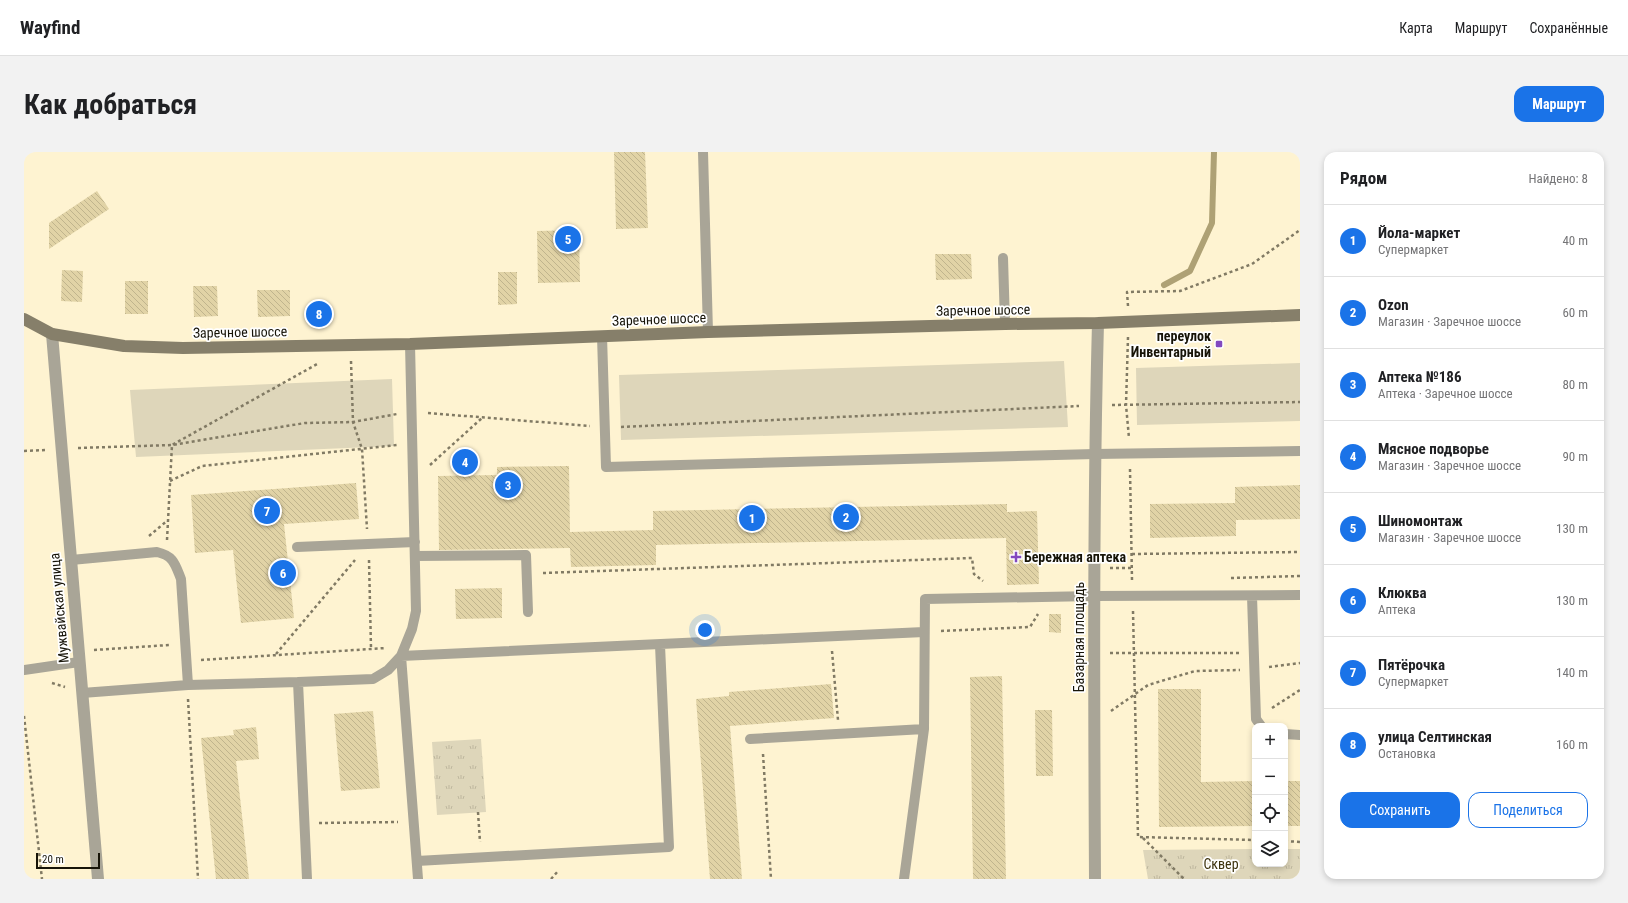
<!DOCTYPE html>
<html lang="ru">
<head>
<meta charset="utf-8">
<style>
  body { margin:0; font-family:"Roboto Condensed",sans-serif; background:#f2f2f2; color:#202124 }
  .controls { position:absolute; right:12px; bottom:12px; display:grid; overflow:hidden; border-radius:8px; box-shadow:0 2px 6px #0003 }
  .controls button { width:36px; height:36px; display:grid; place-items:center; padding:0; border:0; border-bottom:1px solid #e0e0e0; background:#fff; color:#202124; font:20px sans-serif }
  .scale { position:absolute; left:12px; bottom:10px; width:64px; box-sizing:border-box; padding-left:4px; border:2px solid #171408; border-top:0; font-size:11px; line-height:14px; white-space:nowrap; color:#171408; -webkit-text-stroke:3px #fff; paint-order:stroke }
  .you { position:absolute; left:681px; top:478px; width:14px; height:14px; margin:-10px; border:3px solid #fff; border-radius:50%; background:#1a73e8; box-shadow:0 0 0 6px #1a73e833 }
  .badge { display:grid; place-items:center; width:26px; height:26px; border-radius:50%; background:#1a73e8; color:#fff; font-size:13px; font-weight:700 }
  .pin { position:absolute; translate:-50% -50%; border:2px solid #fff; box-shadow:0 1px 4px #0006 }
  .list { margin:0; padding:0; list-style:none }
  h2 { display:flex; justify-content:space-between; align-items:center; height:52px; margin:0; padding:0 16px; font-size:17px }
  h2 small { font-size:13px; font-weight:400; color:#757577 }
  .list li { display:grid; grid-template-columns:26px 1fr auto; gap:12px; align-items:center; box-sizing:border-box; height:72px; padding:0 16px; border-top:1px solid #e0e0e0 }
  .list b { display:block; font-size:15px; white-space:nowrap }
  .list p { margin:0; font-size:13px; white-space:nowrap; color:#757577 }
  .list em { font-size:13px; font-style:normal; color:#757577 }
  .actions { display:flex; gap:8px; padding:12px 16px }
  .actions a { flex:1; padding:9px 0; border:1px solid #1a73e8; border-radius:12px; text-align:center; font-size:14px; color:#1a73e8 }
  .actions .main { background:#1a73e8; color:#fff }
  .icon { flex:none; width:22px; height:22px; fill:none; stroke:currentColor; stroke-width:2; stroke-linecap:round; stroke-linejoin:round }
  .map { position:relative; flex:none; width:1276px; height:727px; overflow:hidden; border-radius:12px }
  header { display:flex; align-items:center; gap:24px; box-sizing:border-box; height:56px; padding:0 20px; background:#fff; border-bottom:1px solid #e0e0e0 }
  header strong { font-size:19px }
  nav { display:flex; gap:22px; margin-inline-start:auto; font-size:14px }
  .intro { display:flex; align-items:center; justify-content:space-between; box-sizing:border-box; height:96px; padding:0 24px }
  h1 { margin:0; font-size:28px }
  .button { padding:10px 18px; border-radius:12px; background:#1a73e8; color:#fff; font-size:14px; font-weight:700 }
  main { display:flex; gap:24px; padding:0 24px }
  aside { flex:1; background:#fff; border-radius:12px; box-shadow:0 2px 6px #0003 }
  .map>svg:first-child { display:block }
  .green { fill:#ded6ba }
  .park { fill:url(#park-tufts) }
  .lines { fill:none; stroke-linecap:round; stroke-linejoin:round }
  .stream { stroke:#aea175; stroke-width:6 }
  .building { fill:url(#building-back-hatch) }
  .path { stroke:#817a64; stroke-width:2.5; stroke-dasharray:3 3; stroke-linecap:butt }
  .service { stroke:#a9a597; stroke-width:10 }
  .minor { stroke:#a9a597; stroke-width:12 }
  .tertiary { stroke:#a9a597; stroke-width:12 }
  .secondary { stroke:#867f6a; stroke-width:12 }
  .poi-dot { fill:#8249bf; stroke:#fff; stroke-width:1.5 }
  .labels { text-anchor:middle; dominant-baseline:central; stroke-width:3.5; stroke-linejoin:round; paint-order:stroke }
  .street-label { font-size:14px; fill:#171408; stroke:#fff }
  .poi-label { font-size:14px; font-weight:bold; fill:#171408; stroke:#fff; text-anchor:end }
  .park-label { font-size:14px; fill:#3c320d; stroke:#fff }
</style>
</head>
<body>
<header>
<strong>Wayfind</strong>
<nav><a>Карта</a><a>Маршрут</a><a>Сохранённые</a></nav>
</header>
<div class="intro"><h1>Как добраться</h1><a class="button">Маршрут</a></div>
<main>
<div class="map">
<svg width="1276" height="727" viewBox="0 0 1276 727">
  <defs>
    <pattern id="park-tufts" width="24" height="20" patternUnits="userSpaceOnUse"><rect width="24" height="20" fill="#ded6ba"/><path d="M3 7l-1-3M5 7V3M7 7l1-3M15 17l-1-3M17 17v-4M19 17l1-3" fill="none" stroke="#beb79e"/></pattern>
    <pattern id="building-back-hatch" width="6" height="6" patternUnits="userSpaceOnUse"><rect width="6" height="6" fill="#e1d3a6"/><path d="M-1 5l2 2M0 0l6 6M5-1l2 2" fill="none" stroke="#c0b48d"/></pattern>
  </defs>
  <rect width="100%" height="100%" fill="#fef3d1"/>
  <path class="green" d="M1040,209L1044,275L597,288L595,223Z
    M1276,211V269L1113,273L1112,216Z
    M368,227L370,294L112,305L106,238Z"/>
  <path class="park" d="M457,587L462,660L413,663L408,590Z
    M1231,697V712H1261V697H1276V727H1124L1119,698Z"/>
  <g class="lines">
    <path class="stream" d="M1140,133L1166,119L1188,71L1190,0"/>
  </g>
  <path class="building" d="M590,0H621L624,76L592,77Z
    M73,39L85,57L25,97V71Z
    M555,78L556,130L514,131L513,79Z
    M911,102H947L948,127L912,128Z
    M38,118L59,119L58,150L37,149Z
    M474,120H493V152L474,153Z
    M101,129H124V162H101Z
    M169,134H193L194,164L170,165Z
    M233,138H266V164L234,165Z
    M545,314L546,380L629,378V359L983,352V360L1013,359L1015,432L983,433L982,386L632,393V413L547,415L546,396L415,398L414,324L473,323V315Z
    M332,331L335,367L260,372L270,466L217,471L209,398L171,401L167,343Z
    M1276,333V367L1212,368V384L1126,386V352L1211,351V335Z
    M478,436V466L432,467L431,437Z
    M1025,462H1037V481L1025,480Z
    M978,524L982,727H949L946,525Z
    M807,532L810,566L706,574L718,727H686L672,547L705,544V540Z
    M1134,537H1177V630L1231,629V674L1135,675Z
    M1011,558H1028L1029,624H1012Z
    M349,559L356,636L317,639L310,562Z
    M232,575L235,607L212,609L225,727H192L177,586L210,583L209,578Z
    M1261,629H1276V674H1261Z"/>
  <g class="lines">
    <path class="path" d="M1104,154L1103,140L1156,139L1228,112L1276,78
      M1104,185L1102,253L1105,286
      M327,209L329,270L338,297L343,377
      M1088,253L1276,250
      M404,261L566,274
      M597,275L1055,254
      M54,296L148,293L281,271L329,270L373,262
      M0,299L21,298
      M406,313L458,266
      M1106,317L1108,428
      M146,329L178,314L373,293
      M125,384L144,368
      M143,388L148,293L295,211
      M1108,402L1276,400
      M345,408L347,496
      M1086,416H1108
      M519,421L948,406L950,422L959,429
      M1207,426L1276,424
      M1109,459L1114,685L1231,688
      M917,479L1006,475L1014,462
      M70,498L145,493
      M808,499L814,568
      M1086,501H1215
      M252,502L331,408
      M177,508L362,496
      M1245,515L1276,511
      M28,531L41,535
      M164,547L174,727
      M1248,556L1276,538
      M1087,559L1124,533L1171,519L1216,518
      M0,564L18,727
      M739,602L747,727
      M454,660L456,690
      M295,671L374,670
      M1119,686L1160,727
      M1261,689L1276,690
      M527,727L535,718"/>
    <path class="service" d="M679,0L684,180
      M979,106L981,172
      M578,184L582,315L1071,302L1276,299
      M386,192L392,459L388,477L377,504L394,727
      M273,395L391,390
      M391,404L502,403L504,460
      M47,408L133,400C150,404 151,412 157,427L164,533
      M1228,444L1232,567L1237,574
      M0,518L55,510
      M274,530L283,727
      M58,541L164,533L274,530L349,527L364,518L377,504L900,480
      M1261,582L1276,583
      M726,587L900,577
      M393,709L645,695L636,493
      M880,727L900,577L901,447L1070,444L1276,443"/>
    <path class="minor" d="M1071,727C1070,541 1069,356 1074,171"/>
    <path class="tertiary" d="M28,182L74,727"/>
    <path class="secondary" d="M0,167L28,182L100,194L159,196L386,192L684,180L981,172L1074,171L1276,163"/>
  </g>
  <g class="poi-dot">
    <rect x="1191" y="188" width="8" height="8" rx="2"/>
    <path d="M990 399h4v4h4v4h-4v4h-4v-4h-4v-4h4z"/>
  </g>
  <g class="labels">
    <g class="street-label">
      <text transform="translate(959 158) rotate(-1)">Заречное шоссе</text>
      <text transform="translate(635 167) rotate(-2)">Заречное шоссе</text>
      <text transform="translate(216 180) rotate(-1)">Заречное шоссе</text>
      <text transform="translate(35 456) rotate(-95)">Мужвайская улица</text>
      <text transform="translate(1055 485) rotate(-90)">Базарная площадь</text>
    </g>
    <g class="poi-label">
      <text x="1187" y="184">переулок<tspan x="1187" dy="16">Инвентарный</tspan></text>
      <text x="1000" y="405" text-anchor="start">Бережная аптека</text>
    </g>
    <g class="park-label">
      <text x="1197" y="712">Сквер</text>
    </g>
  </g>
</svg>
<div class="controls">
<button>+</button>
<button>−</button>
<button><svg class="icon" aria-label="locate" viewBox="0 0 24 24"><circle cx="12" cy="12" r="6"/><path d="M12 2v4M12 18v4M2 12h4M18 12h4"/></svg></button>
<button><svg class="icon" aria-label="layers" viewBox="0 0 24 24"><path d="M12 4l9 5-9 5-9-5zM3 14l9 5 9-5"/></svg></button>
</div>
<div class="scale">20 m</div>
<div class="you"></div>
<div class="pin badge" style="left:728px;top:366px">1</div>
<div class="pin badge" style="left:822px;top:365px">2</div>
<div class="pin badge" style="left:484px;top:333px">3</div>
<div class="pin badge" style="left:441px;top:310px">4</div>
<div class="pin badge" style="left:544px;top:87px">5</div>
<div class="pin badge" style="left:259px;top:421px">6</div>
<div class="pin badge" style="left:243px;top:359px">7</div>
<div class="pin badge" style="left:295px;top:162px">8</div>
</div>
<aside>
<h2>Рядом<small>Найдено: 8</small></h2>
<ul class="list">
<li><span class="badge">1</span><div><b>Йола-маркет</b><p>Супермаркет</p></div><em>40 m</em></li>
<li><span class="badge">2</span><div><b>Ozon</b><p>Магазин · Заречное шоссе</p></div><em>60 m</em></li>
<li><span class="badge">3</span><div><b>Аптека №186</b><p>Аптека · Заречное шоссе</p></div><em>80 m</em></li>
<li><span class="badge">4</span><div><b>Мясное подворье</b><p>Магазин · Заречное шоссе</p></div><em>90 m</em></li>
<li><span class="badge">5</span><div><b>Шиномонтаж</b><p>Магазин · Заречное шоссе</p></div><em>130 m</em></li>
<li><span class="badge">6</span><div><b>Клюква</b><p>Аптека</p></div><em>130 m</em></li>
<li><span class="badge">7</span><div><b>Пятёрочка</b><p>Супермаркет</p></div><em>140 m</em></li>
<li><span class="badge">8</span><div><b>улица Селтинская</b><p>Остановка</p></div><em>160 m</em></li>
</ul>
<div class="actions"><a class="main">Сохранить</a><a>Поделиться</a></div>
</aside>
</main>
</body>
</html>
